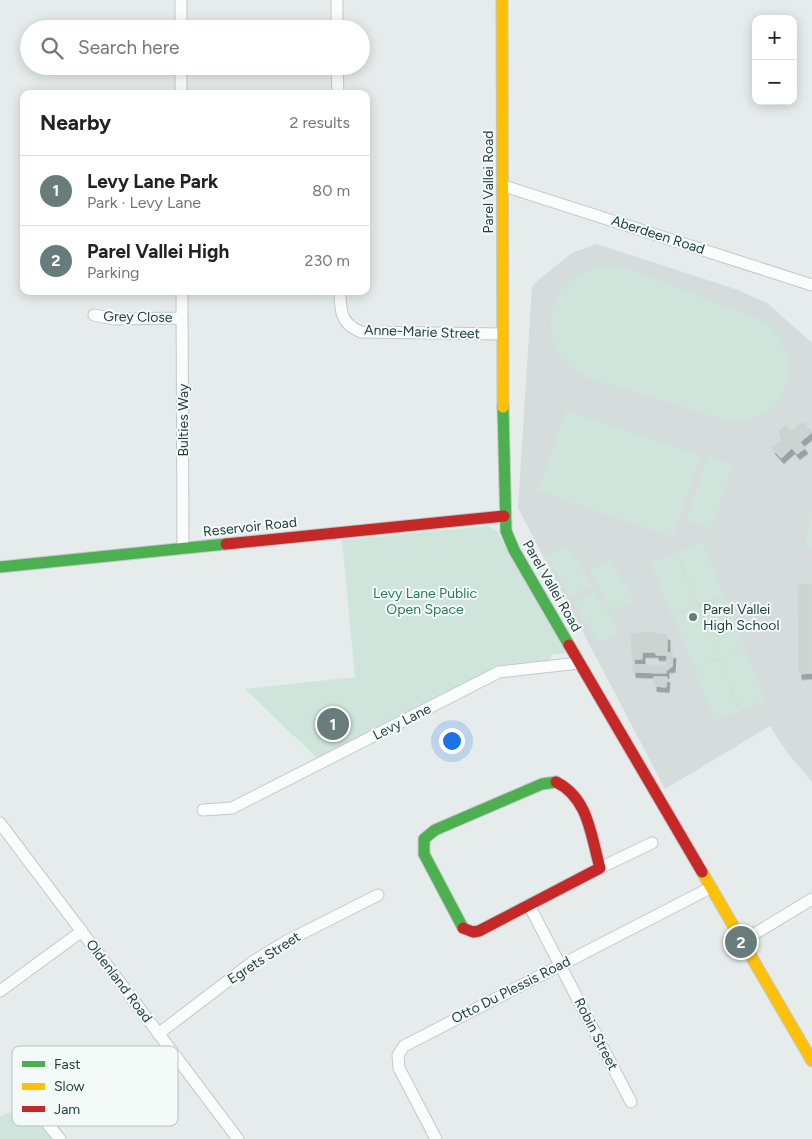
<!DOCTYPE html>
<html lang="en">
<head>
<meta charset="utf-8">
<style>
  body { margin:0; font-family:Figtree,sans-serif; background:#f2f2f2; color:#222 }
  .controls { position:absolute; right:15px; top:15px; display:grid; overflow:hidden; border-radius:10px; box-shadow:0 2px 12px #0003 }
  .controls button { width:45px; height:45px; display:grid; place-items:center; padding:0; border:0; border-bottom:1px solid #e0e0e0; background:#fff; color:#222; font:25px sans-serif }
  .you { position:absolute; left:451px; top:740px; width:18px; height:18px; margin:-12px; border:4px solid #fff; border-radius:50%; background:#1a73e8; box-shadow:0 0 0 8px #1a73e833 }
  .badge { display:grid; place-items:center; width:32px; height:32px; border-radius:50%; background:#677c7b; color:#fff; font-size:16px; font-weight:700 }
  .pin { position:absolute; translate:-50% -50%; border:2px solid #fff; box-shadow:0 1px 5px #0006 }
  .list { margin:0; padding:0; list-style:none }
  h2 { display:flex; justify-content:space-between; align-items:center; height:65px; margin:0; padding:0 20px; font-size:21px }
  h2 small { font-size:16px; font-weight:400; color:#767676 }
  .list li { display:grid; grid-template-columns:32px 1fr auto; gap:15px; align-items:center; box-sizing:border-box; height:70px; padding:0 20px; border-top:1px solid #e0e0e0 }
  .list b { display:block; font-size:19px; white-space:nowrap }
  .list p { margin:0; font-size:16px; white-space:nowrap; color:#767676 }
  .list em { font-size:16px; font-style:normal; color:#767676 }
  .icon { flex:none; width:28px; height:28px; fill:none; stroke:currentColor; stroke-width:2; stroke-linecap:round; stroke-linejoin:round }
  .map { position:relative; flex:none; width:812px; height:1139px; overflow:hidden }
  .search { position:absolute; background:#fff; box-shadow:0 2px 12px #0003; left:20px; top:20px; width:350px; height:55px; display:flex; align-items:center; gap:12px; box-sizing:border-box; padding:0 18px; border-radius:28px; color:#767676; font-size:19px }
  .panel { position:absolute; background:#fff; box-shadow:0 2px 12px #0003; left:20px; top:90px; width:350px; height:205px; border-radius:10px }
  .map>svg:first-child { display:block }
  .built { fill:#d4dddb }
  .green { fill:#cfe5db }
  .building { fill:#cdd3d1; stroke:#ced5d3; fill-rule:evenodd; filter:url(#shadow) }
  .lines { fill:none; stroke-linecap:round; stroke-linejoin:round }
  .street-casing { stroke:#c3c9c8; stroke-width:13 }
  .fast-casing { stroke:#c1c9c8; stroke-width:13 }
  .slow-casing { stroke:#c1c9c8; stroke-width:13 }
  .jam-casing { stroke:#c1c9c8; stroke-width:13 }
  .street { stroke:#fbfcfc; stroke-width:11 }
  .fast { stroke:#4caf50; stroke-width:11 }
  .slow { stroke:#ffc107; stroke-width:11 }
  .jam { stroke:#c62828; stroke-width:11 }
  .poi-dot { fill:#677c7b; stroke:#f4faf8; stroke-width:2 }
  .labels { text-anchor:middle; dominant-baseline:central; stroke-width:4; stroke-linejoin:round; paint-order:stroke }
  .street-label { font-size:14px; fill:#22403f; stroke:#f4faf8 }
  .park-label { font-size:14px; fill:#2a795b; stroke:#f4faf8 }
  .poi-label { font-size:14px; fill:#22403f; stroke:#f4faf8; text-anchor:start }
  .key { fill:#f4faf8; stroke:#b5c2c0; stroke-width:1 }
  .key-label { font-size:14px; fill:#22403f }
</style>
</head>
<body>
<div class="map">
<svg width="812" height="1139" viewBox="0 0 812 1139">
  <defs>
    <filter id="shadow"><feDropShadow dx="3" dy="5.5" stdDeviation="0" flood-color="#0004"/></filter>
  </defs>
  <rect width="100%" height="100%" fill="#e6eceb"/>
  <path class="built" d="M597,244L735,289L767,303L812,343V782L786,751L770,726L665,789L518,508L532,288L536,282L572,253Z"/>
  <path class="green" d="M600,266H615L630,269L758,319C812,352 790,427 725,420L585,377C533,346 542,283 600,266Z
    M566,410L700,456L673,537L538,491Z
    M708,457L733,465L712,528L686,520Z
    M812,512V548L805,546Z
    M488,526L496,530L566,653L553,654L546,663L498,666L457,690L450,691L330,755L325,754L317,758L245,689L355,677L342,540Z
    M703,542L723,594L698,604L678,552Z
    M567,544L591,585L571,597L547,556Z
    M676,553L696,604L671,615L651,563Z
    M610,559L634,600L613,612L589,571Z
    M595,591L619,632L599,644L575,603Z
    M724,596L744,648L719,658L699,606Z
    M697,606L718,658L694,668L673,616Z
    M745,649L765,700L741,710L720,659Z
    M719,660L739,711L715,721L695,669Z
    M32,1105L60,1139H0V1116Z"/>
  <path class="building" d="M803,422L812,432L800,442L805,448L797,454L792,448L781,458L772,448L783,439L778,432L786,425L791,431Z
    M812,584V673L799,674L798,585Z
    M649,632L667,635V653H673L672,667H666V673L633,672L631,634ZM642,652H656V655H667V665H633V659H642Z
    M654,677H667L666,687L654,686Z"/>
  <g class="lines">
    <g class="street-casing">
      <path id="street" d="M181,0V29
        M337,0V29
        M181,66V94
        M337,66L338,94
        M504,186L812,285
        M182,291L183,549
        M340,291C340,311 341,324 361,332L503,334
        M94,315L114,319L182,318
        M203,810L232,808L499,672L579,663
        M0,823L238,1139
        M600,868L652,843
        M529,905L631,1102
        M741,942L812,899
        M0,991L82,931
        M158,1034L254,961L287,941L378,895
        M32,1105L60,1139
        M436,1139L399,1068L398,1055L404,1046L710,888"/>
    </g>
    <g class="fast-casing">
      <path id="fast" d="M503,407L506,531L514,550L569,645
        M0,567L226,544
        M463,928L424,854V839L435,830L542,784L556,782"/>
    </g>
    <g class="slow-casing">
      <path id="slow" d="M502,0L503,407
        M702,872L812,1061"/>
    </g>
    <g class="jam-casing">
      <path id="jam" d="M226,544L504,516
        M569,645L702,872
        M463,928L473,932L479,931L600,868C591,837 589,798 556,782"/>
    </g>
    <use href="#street" class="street"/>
    <use href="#fast" class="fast"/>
    <use href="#slow" class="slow"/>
    <use href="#jam" class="jam"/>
  </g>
  <circle class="poi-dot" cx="693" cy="617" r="5"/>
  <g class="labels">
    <g class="street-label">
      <text transform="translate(488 182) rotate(-90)">Parel Vallei Road</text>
      <text transform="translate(658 235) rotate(18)">Aberdeen Road</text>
      <text transform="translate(138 317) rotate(1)">Grey Close</text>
      <text transform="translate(422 332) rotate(2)">Anne-Marie Street</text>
      <text transform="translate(183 420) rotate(-90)">Bulties Way</text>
      <text transform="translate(250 527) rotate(-6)">Reservoir Road</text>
      <text transform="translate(552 586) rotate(60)">Parel Vallei Road</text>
      <text transform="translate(402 722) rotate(-27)">Levy Lane</text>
      <text transform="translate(264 958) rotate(-33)">Egrets Street</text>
      <text transform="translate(119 981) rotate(53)">Oldenland Road</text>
      <text transform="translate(511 990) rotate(-27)">Otto Du Plessis Road</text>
      <text transform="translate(596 1034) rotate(63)">Robin Street</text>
    </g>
    <g class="park-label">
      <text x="425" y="593">Levy Lane Public<tspan x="425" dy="16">Open Space</tspan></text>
    </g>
    <g class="poi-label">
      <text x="703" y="609">Parel Vallei<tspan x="703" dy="16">High School</tspan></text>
    </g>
  </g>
  <rect x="12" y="1046" width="166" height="80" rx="8" class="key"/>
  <rect x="22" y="1061" width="23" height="6" fill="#4caf50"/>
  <rect x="22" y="1083" width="23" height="7" fill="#ffc107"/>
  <rect x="22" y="1106" width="23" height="6" fill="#c62828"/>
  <g class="key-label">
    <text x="54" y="1069">Fast</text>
    <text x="54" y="1091">Slow</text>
    <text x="54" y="1114">Jam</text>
  </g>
</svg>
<div class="controls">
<button>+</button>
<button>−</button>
</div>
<div class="you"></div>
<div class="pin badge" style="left:333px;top:724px">1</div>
<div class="pin badge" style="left:741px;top:942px">2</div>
<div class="search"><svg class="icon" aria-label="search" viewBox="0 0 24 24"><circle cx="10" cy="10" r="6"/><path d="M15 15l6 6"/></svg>Search here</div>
<section class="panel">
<h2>Nearby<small>2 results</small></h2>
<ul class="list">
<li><span class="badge">1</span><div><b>Levy Lane Park</b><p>Park · Levy Lane</p></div><em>80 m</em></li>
<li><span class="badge">2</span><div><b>Parel Vallei High</b><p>Parking</p></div><em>230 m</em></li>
</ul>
</section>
</div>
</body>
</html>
